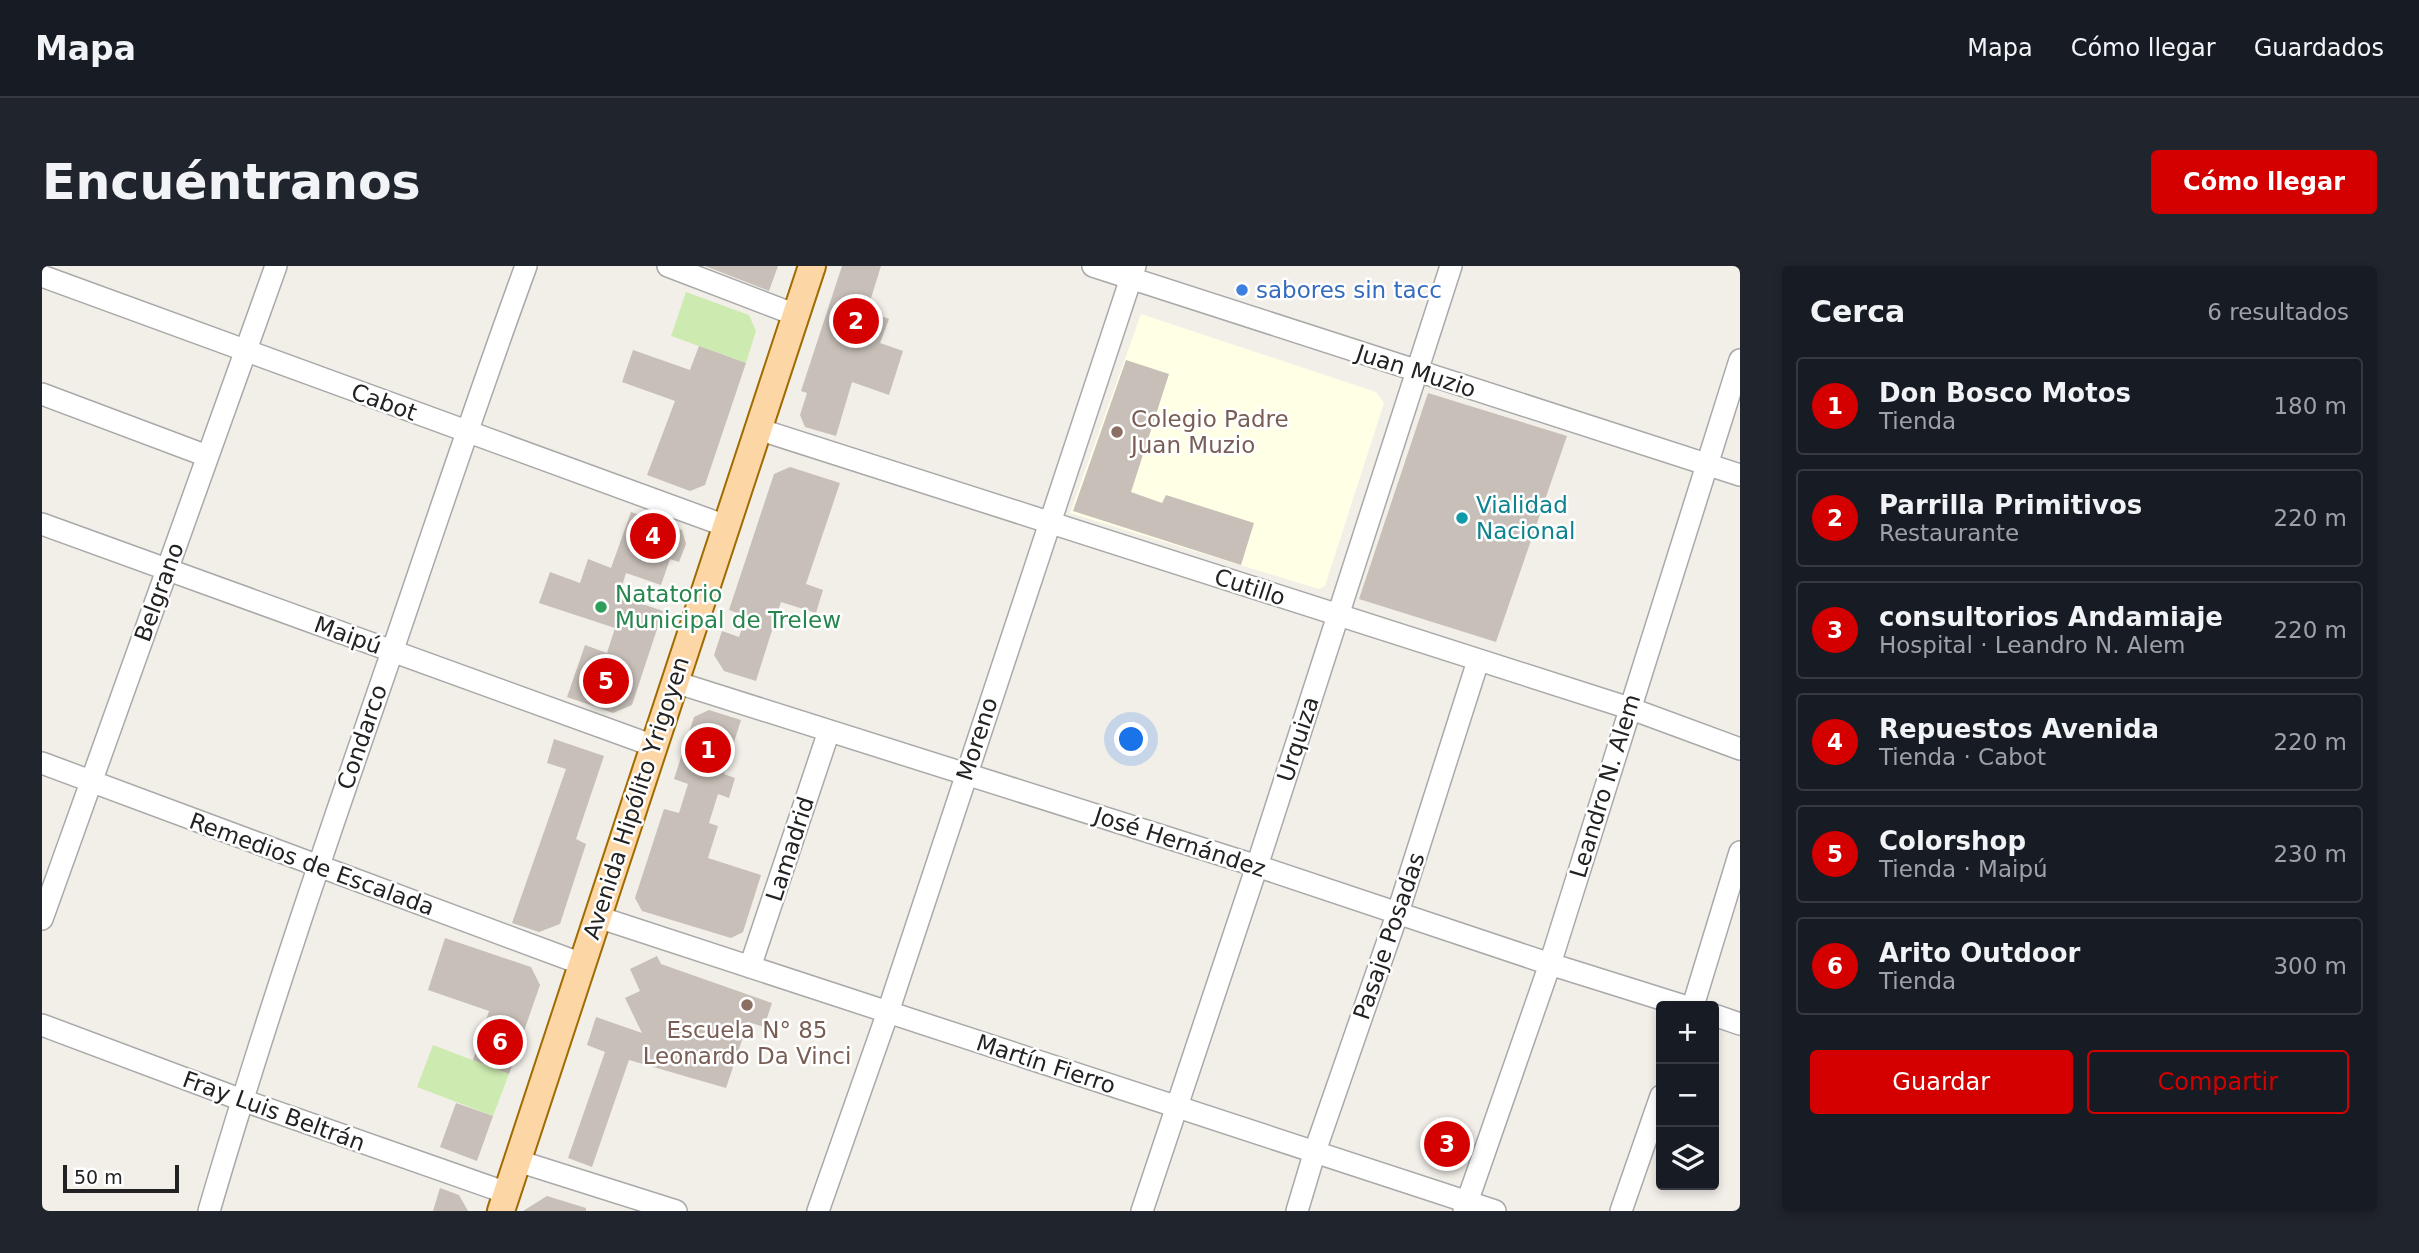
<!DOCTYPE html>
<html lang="es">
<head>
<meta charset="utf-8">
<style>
  body { margin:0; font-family:"DejaVu Sans",sans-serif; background:#20242c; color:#f1f3f6 }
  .controls { position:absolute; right:21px; bottom:21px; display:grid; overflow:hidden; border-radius:7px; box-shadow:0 4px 10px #0003 }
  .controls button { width:63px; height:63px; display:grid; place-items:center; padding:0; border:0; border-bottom:2px solid #363941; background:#171b24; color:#f1f3f6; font:35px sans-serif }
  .scale { position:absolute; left:21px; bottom:18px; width:116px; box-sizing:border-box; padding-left:7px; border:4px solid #222; border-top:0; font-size:19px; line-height:24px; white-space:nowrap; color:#222; -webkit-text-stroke:5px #fff; paint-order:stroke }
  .you { position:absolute; left:1090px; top:474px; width:24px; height:24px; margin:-18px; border:5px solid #fff; border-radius:50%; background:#1a73e8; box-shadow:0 0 0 10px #1a73e833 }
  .badge { display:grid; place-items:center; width:46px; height:46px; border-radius:50%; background:#d40000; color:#fff; font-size:23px; font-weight:700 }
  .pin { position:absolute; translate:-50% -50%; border:4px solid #fff; box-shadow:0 2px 7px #0006 }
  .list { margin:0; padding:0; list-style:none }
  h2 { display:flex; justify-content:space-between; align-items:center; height:91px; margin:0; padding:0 28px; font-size:30px }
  h2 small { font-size:23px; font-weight:400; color:#9ea1a6 }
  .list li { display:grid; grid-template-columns:46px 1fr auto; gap:21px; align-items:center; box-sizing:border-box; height:98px; margin:0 14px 14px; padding:0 14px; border:2px solid #363941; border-radius:7px }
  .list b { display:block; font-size:26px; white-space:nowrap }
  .list p { margin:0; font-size:23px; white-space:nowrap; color:#9ea1a6 }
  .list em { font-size:23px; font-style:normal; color:#9ea1a6 }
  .actions { display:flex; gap:14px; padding:21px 28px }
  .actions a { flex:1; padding:16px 0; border:2px solid #d40000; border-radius:7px; text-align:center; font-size:24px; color:#d40000 }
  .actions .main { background:#d40000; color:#fff }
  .icon { flex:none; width:38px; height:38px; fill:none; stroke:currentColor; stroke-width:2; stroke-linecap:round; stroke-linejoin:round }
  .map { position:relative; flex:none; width:1698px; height:945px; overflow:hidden; border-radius:7px }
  header { display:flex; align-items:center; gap:42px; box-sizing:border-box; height:98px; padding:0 35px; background:#171b24; border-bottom:2px solid #363941 }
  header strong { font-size:33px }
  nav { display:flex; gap:38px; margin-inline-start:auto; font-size:24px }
  .intro { display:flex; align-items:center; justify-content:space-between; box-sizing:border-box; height:168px; padding:0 42px }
  h1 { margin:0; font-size:49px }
  .button { padding:18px 32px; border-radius:7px; background:#d40000; color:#fff; font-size:24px; font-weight:700 }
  main { display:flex; gap:42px; padding:0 42px }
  aside { flex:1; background:#171b24; border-radius:7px; box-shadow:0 4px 10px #0003 }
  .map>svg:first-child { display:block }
  .education { fill:#ffffe5 }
  .grass { fill:#cdebb0 }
  .building { fill:#c7bfb8 }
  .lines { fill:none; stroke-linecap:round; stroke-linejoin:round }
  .minor-casing { stroke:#a9a9a9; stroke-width:24 }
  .major-casing { stroke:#a06b00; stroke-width:30 }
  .minor { stroke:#fff; stroke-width:21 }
  .major { stroke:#fcd6a4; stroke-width:26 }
  .shop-dot { fill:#3f7fe0; stroke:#fff; stroke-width:2.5 }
  .education-dot { fill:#8d6e63; stroke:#fff; stroke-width:2.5 }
  .culture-dot { fill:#0f9aa8; stroke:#fff; stroke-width:2.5 }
  .leisure-dot { fill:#2e9e5b; stroke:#fff; stroke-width:2.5 }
  .labels { text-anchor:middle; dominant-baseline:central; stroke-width:5; stroke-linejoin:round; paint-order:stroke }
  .shop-label { font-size:23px; fill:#366cbe; stroke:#fff; text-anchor:start }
  .street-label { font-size:23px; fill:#222; stroke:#fff }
  .education-label { font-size:23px; fill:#785e54; stroke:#fff; text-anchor:start }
  .culture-label { font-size:23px; fill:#0d838f; stroke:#fff; text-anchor:start }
  .leisure-label { font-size:23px; fill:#27864d; stroke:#fff; text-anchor:start }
</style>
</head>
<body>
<header>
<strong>Mapa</strong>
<nav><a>Mapa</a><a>Cómo llegar</a><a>Guardados</a></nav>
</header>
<div class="intro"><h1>Encuéntranos</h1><a class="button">Cómo llegar</a></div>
<main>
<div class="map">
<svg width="1698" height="945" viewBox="0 0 1698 945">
  <rect width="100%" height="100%" fill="#f2efe9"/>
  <path class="education" d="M1099,48L1334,126L1342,137L1283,320L1277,323L1028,247Z"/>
  <path class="grass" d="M644,26L707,49L714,65L704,97L629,70Z
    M391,779L467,808L451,850L375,821Z"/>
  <path class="building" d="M663,0H736L727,25Z
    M800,0H839L825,45L847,53L838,77L861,85L847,129L810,116L794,170L763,161L758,149L765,127L759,125Z
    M657,80L704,97L663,219L648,225L605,209L633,135L580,116L591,84L648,104Z
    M1084,94L1127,108L1089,226L1120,237L1124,229L1212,257L1199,299L1031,245Z
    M1386,127L1525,170L1454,376L1317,333Z
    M748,201L798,217L764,318L781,324L774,347L739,336L714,415L682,405L672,389L680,365L697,371L704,350L687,344L732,208Z
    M589,246L640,264L644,278L637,296L628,293L619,319L584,307L577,330L621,345L590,439L571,447L525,431L543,379L565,387L573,362L497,337L508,306L538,317L546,293L569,302Z
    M667,444L699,454L682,508L693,512L687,532L676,528L667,557L676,560L666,592L719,609L701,666L689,672L600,645L593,632L622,543L637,547L646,518L632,513L652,451Z
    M512,473L562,490L534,573L544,578L518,658L497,666L470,657L524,503L505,497Z
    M403,672L489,701L498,719L467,808L431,794L447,745L386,724Z
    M615,690L619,698L730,737L722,761L706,756L684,822L587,794L550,901L526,892L563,786L545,779L554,751L600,767L583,732L598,725L588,703Z
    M414,837L451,850L435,895L398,881Z
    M398,922L417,929L426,945H391Z
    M505,930L544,942V945H481Z"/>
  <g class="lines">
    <g class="minor-casing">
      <path id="minor" d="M626,0L754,49
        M1051,0L1698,209
        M0,10L684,260
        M0,128L165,190
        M716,163L1587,442L1698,483
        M0,258L612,480
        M633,416L1215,600L1508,698L1642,740
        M0,497L540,698
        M556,651L1453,945
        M0,653L234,0
        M708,701L787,465
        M1651,740L1698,586
        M1672,749L1698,758
        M0,759L200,834L465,927
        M476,895L634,945
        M167,945C222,757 286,571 350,386C394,257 437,128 484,0
        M776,945L846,746L1093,0
        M1100,945L1215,600L1409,0
        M1255,945L1273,885L1356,646L1436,395
        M1422,945L1508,698L1698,94
        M1579,945L1619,830"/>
    </g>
    <g class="major-casing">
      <path id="major" d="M459,945L770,0"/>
    </g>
    <use href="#minor" class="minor"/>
    <use href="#major" class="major"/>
  </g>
  <circle class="shop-dot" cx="1200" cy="24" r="7"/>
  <g class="education-dot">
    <circle cx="1075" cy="166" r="7"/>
    <circle cx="705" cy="739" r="7"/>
  </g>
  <circle class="culture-dot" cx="1420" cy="252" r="7"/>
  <circle class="leisure-dot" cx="559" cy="341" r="7"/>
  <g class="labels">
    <g class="shop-label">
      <text x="1214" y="24">sabores sin tacc</text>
    </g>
    <g class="street-label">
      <text transform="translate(1374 105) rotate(18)">Juan Muzio</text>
      <text transform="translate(342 136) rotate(20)">Cabot</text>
      <text transform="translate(1208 321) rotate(18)">Cutillo</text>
      <text transform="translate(117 326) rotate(-70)">Belgrano</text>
      <text transform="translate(306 369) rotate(20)">Maipú</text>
      <text transform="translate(320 471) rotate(-71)">Condarco</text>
      <text transform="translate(935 473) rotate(-72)">Moreno</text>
      <text transform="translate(1256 473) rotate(-72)">Urquiza</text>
      <text transform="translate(1563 520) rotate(-73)">Leandro N. Alem</text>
      <text transform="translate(594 532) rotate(-72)">Avenida Hipólito Yrigoyen</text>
      <text transform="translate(1138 576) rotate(18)">José Hernández</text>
      <text transform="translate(748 583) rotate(-72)">Lamadrid</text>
      <text transform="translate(270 598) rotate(20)">Remedios de Escalada</text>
      <text transform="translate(1347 670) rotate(-71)">Pasaje Posadas</text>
      <text transform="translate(1004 798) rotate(18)">Martín Fierro</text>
      <text transform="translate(232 845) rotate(20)">Fray Luis Beltrán</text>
    </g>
    <g class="education-label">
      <text x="1089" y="153">Colegio Padre<tspan x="1089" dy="26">Juan Muzio</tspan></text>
      <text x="705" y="764" text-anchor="middle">Escuela N° 85<tspan x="705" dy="26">Leonardo Da Vinci</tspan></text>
    </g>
    <g class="culture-label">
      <text x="1434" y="239">Vialidad<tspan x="1434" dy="26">Nacional</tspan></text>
    </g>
    <g class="leisure-label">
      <text x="573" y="328">Natatorio<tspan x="573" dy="26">Municipal de Trelew</tspan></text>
    </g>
  </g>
</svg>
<div class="controls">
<button>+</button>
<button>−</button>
<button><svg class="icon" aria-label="layers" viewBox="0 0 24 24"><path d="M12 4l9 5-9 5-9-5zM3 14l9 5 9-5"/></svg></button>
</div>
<div class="scale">50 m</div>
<div class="you"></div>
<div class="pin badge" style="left:666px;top:484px">1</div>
<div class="pin badge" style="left:814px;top:55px">2</div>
<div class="pin badge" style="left:1405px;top:878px">3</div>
<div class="pin badge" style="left:611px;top:270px">4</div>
<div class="pin badge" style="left:564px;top:415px">5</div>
<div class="pin badge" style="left:458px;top:776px">6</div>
</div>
<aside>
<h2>Cerca<small>6 resultados</small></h2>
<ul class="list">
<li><span class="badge">1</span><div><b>Don Bosco Motos</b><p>Tienda</p></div><em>180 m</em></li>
<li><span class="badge">2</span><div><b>Parrilla Primitivos</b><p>Restaurante</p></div><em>220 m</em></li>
<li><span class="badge">3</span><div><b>consultorios Andamiaje</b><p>Hospital · Leandro N. Alem</p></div><em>220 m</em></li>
<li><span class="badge">4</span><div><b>Repuestos Avenida</b><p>Tienda · Cabot</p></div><em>220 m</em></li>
<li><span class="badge">5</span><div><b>Colorshop</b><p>Tienda · Maipú</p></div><em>230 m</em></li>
<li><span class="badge">6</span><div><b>Arito Outdoor</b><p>Tienda</p></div><em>300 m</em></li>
</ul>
<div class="actions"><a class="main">Guardar</a><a>Compartir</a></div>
</aside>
</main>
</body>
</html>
